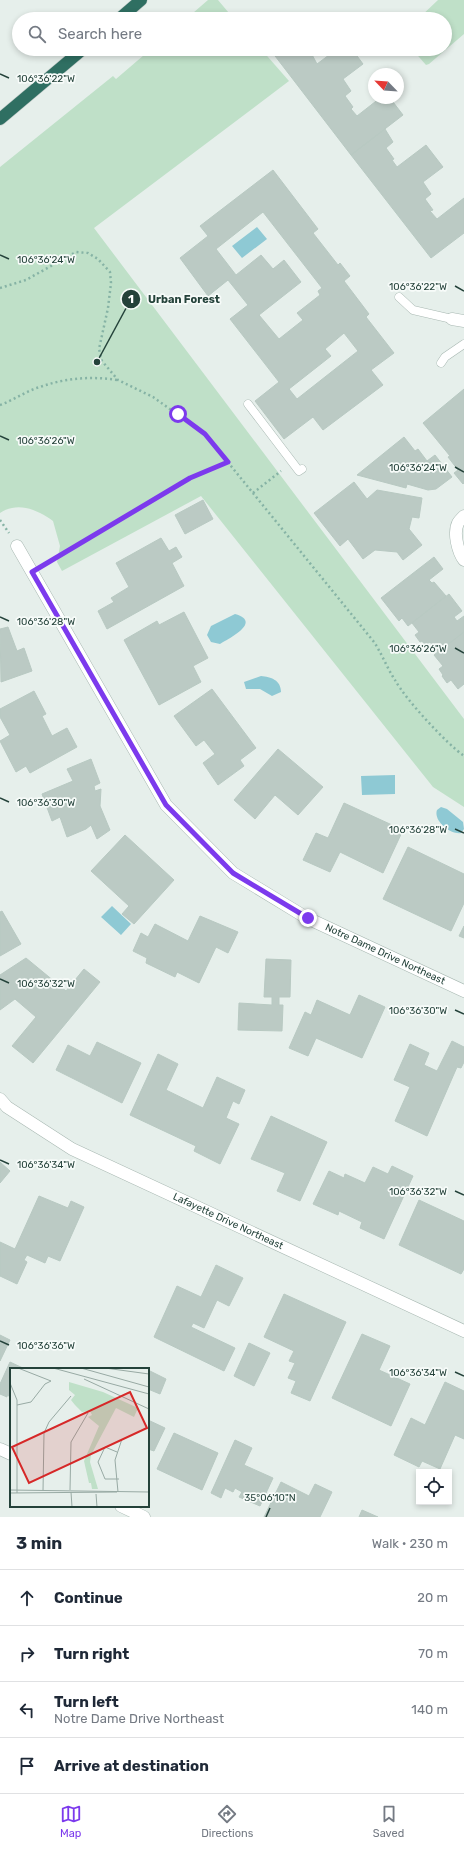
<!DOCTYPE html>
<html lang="en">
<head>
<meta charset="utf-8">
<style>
  body { margin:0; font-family:Rubik,sans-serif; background:#f6f6f7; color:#1f2937 }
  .controls { position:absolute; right:12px; bottom:12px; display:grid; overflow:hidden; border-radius:0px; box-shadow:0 2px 6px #0003 }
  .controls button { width:36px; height:36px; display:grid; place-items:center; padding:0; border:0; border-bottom:1px solid #e0e1e3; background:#fff; color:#1f2937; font:20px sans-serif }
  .compass { position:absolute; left:368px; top:68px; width:36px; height:36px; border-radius:50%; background:#fff; box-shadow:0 2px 6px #0003; rotate:295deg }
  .stop { position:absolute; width:12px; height:12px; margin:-9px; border:3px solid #7c3aed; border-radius:50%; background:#fff }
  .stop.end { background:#7c3aed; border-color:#fff; box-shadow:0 1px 4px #0008 }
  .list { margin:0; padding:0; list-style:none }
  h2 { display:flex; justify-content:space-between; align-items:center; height:52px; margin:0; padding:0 16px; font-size:17px }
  h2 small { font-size:13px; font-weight:400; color:#747a83 }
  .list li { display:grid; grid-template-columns:26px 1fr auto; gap:12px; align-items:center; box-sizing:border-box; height:56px; padding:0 16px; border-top:1px solid #e0e1e3 }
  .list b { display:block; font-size:15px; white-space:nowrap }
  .list p { margin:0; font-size:13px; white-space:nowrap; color:#747a83 }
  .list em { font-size:13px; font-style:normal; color:#747a83 }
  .icon { flex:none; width:22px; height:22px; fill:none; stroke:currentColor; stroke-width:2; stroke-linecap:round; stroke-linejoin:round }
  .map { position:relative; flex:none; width:464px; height:1517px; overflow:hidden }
  .search { position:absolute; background:#fff; box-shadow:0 2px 6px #0003; left:12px; right:12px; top:12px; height:44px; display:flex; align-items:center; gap:10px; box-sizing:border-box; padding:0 14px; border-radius:22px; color:#747a83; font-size:15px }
  .sheet { height:276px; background:#fff }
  nav { display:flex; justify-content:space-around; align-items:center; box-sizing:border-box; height:56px; border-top:1px solid #e0e1e3; background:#fff; font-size:11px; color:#747a83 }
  nav a { display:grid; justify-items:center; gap:2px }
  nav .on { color:#7c3aed }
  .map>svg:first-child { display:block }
  .green { fill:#bfe0c8 }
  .water { fill:#8ec9d4 }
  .building { fill:#bbcac4; stroke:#b8c9c2; fill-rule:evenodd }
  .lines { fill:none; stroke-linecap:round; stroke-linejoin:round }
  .lane-casing { stroke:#a8b8b2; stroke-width:9 }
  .street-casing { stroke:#a8b8b2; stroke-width:13 }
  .highway-casing { stroke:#c2cac8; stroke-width:13 }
  .path { stroke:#86b3a5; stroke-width:2.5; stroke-dasharray:2 3; stroke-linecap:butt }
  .lane { stroke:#fff; stroke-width:8 }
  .street { stroke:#fff; stroke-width:12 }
  .highway { stroke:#2f6f62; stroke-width:12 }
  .route { stroke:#7c3aed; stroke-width:5 }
  .ticks { fill:none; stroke:#24423a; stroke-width:1.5 }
  .labels { text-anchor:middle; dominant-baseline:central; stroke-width:3.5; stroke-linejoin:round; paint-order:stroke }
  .street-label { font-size:10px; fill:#24423a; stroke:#f7fbf9 }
  .inset-road { fill:none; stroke:#98aaa4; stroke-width:1 }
  .view { fill:#d62828; fill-opacity:0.15; stroke:#d62828; stroke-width:2 }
  .inset-edge { fill:none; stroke:#24423a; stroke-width:2 }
  .ticks-label { font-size:10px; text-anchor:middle; fill:#24423a; stroke:#f7fbf9; stroke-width:3.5; stroke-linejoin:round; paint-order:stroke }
  .leader { fill:none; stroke:#24423a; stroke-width:1.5 }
  .callout-dot { fill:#24423a; stroke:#f7fbf9; stroke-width:1.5 }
  .mark-label { font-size:12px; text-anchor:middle; font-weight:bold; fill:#fff }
  .callout-label { font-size:11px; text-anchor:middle; font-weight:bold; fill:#24423a; stroke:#f7fbf9; stroke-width:3.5; stroke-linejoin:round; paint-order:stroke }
</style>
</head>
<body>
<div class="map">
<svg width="464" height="1517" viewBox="0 0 464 1517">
  <rect width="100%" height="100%" fill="#e6efeb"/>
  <path class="green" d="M208,0H218L234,19H186Z
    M438,0H464V34L429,64L426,65L412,49H445V19H394L397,17L419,18Z
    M151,49H261L289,81L94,228L464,719V807L433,787L201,496L62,571L57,562L60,546L53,521C38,510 18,501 0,513V167L113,76L116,79Z"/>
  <path class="water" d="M257,227L267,239L242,258L232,246Z
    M235,614C263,622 228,639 220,644L211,642L207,635L211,626Z
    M261,676C271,677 281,680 281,692L272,696L260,689H246L244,682Z
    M395,775V794L362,795L361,776Z
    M441,807L447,809L463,822L464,829L461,833C451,835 433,821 437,810Z
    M112,906L131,924L121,935L101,917Z"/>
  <path class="building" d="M275,49H309L317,64L337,49H352L363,64L343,79L351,91L345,96L353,107L351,109L357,116L380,98H390L403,115L351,155L272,52Z
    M385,129L393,142L386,148L394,159L392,160L397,167L426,145L443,167L423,182L431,194L425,199L433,210L430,211L437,219L464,198V233L431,258L351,155Z
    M273,170L318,229L313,233L338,265L340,263L350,276L344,281L369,314L366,317L394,353L371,370L383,385L323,430L313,417L284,439L255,401L279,382L230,319L248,305L228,280L208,296L180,258L208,236L200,226ZM263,212L322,288L318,291L320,295L297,313L303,320L279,339L259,315L301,282L284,260L273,269L261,255L236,275L216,249ZM344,333L358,351L297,399L289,389L331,356L325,349Z
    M464,389V483L463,484L454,473L458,470L448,457L450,456L423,423Z
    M404,437L415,451L418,449L427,461L435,455L452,477L436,489L428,490L407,484L406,488L357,475Z
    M354,482L367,499L377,490L422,498L419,518L412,517L409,529L422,545L403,560L397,552L375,550L363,559L348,539L340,546L314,513Z
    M203,500L213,519L185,534L175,515Z
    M161,538L169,551L176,547L182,557L172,563L184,586L107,629L98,611L114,602L111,598L129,587L116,563Z
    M434,557L443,569L429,580L432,583L434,582L446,596L408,626L402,618L399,621L381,598Z
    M449,594L462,611L454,617L457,621L464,616V632L438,652L430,642L425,645L422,641L420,642L415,635L419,632L412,623Z
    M184,612L208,658L193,666L201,682L159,705L124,640L157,621L159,625Z
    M8,627L17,651L24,648L32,671L1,682L0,629Z
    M464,632V684L458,689L451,680L447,683L442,676L443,675L439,669L443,666L434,655Z
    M212,689L256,748L240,760L244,766L218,785L203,763L215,754L204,740L196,746L174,716Z
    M34,691L46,714L42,716L52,736L67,728L77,747L30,773L26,766L16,772L0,741L10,735L0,717V709Z
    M278,749L323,787L298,815L275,795L255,819L234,800Z
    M91,759L100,783L94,786L95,791L101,789L100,806L110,830L97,839L91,825L86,829L67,837L60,817L52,821L42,794L73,781L67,769Z
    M344,803L403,830L383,873L340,852L330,872L303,860L316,833L328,838Z
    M125,835L174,880L134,924L122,914L129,906L91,871Z
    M408,847L464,874V903L451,931L383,899Z
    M2,911L21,944L0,956V912Z
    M200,916L238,932L228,953L216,947L199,983L177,972L175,977L146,963L147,958L133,951L141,933L148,937L155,924L188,941Z
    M464,926V938L459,936Z
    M26,958L66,991L84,969L100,982L33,1063L12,1046L36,1017L15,999L0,1010V975Z
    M266,959L291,960L290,997H279V1005H283L282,1031L238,1030L239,1003L272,1005V997H264Z
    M359,995L385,1007L362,1058L316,1038L308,1056L289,1048L305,1012L311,1015L317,1000L350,1015Z
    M452,1041L464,1047V1062L461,1068L457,1067L427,1136L395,1121L410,1087L394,1080L410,1044L429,1053L424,1065L437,1071Z
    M97,1042L141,1063L122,1103L56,1070L68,1045L90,1056Z
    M158,1054L178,1064L166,1090L203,1108L217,1077L245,1090L239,1104L233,1101L226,1118L239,1124L220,1164L194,1151L196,1146L130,1115Z
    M271,1116L327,1142L300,1201L277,1191L285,1173L251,1159Z
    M0,1162L10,1171L0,1183Z
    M392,1166L413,1176L384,1239L360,1228L362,1222L339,1211L338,1215L313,1204L329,1171L344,1178L345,1174L365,1183L373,1167L388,1174Z
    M39,1196L68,1208L71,1201L84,1207L60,1261L48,1256L45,1263L27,1255L24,1260L27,1262L17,1284L0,1276V1242L15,1249Z
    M419,1200L464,1221V1269L461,1274L399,1245Z
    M216,1265L243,1278L229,1306L217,1300L204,1328L193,1323L191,1327L235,1348L224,1371L154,1337L177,1286L201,1297Z
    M284,1294L346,1322L310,1401L291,1393L296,1381L288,1378L295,1363L289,1361L294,1351L264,1337Z
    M362,1334L390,1346L379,1370L410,1384L391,1426L332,1398Z
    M0,1335L10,1340L0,1361Z
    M249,1343L270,1353L254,1386L234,1376Z
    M10,1362L25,1369H11V1397L7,1395V1397L0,1394V1384Z
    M148,1370L166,1379L160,1394L148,1389Z
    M445,1382L464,1391V1439L455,1435L440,1469L422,1461L419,1467L394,1455L411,1418L425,1425Z
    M148,1420L165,1428L154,1451L148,1449Z
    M174,1433L218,1453L202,1490L157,1469Z
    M235,1440L252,1448L244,1465L273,1478L260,1506L239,1497L242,1492L235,1488L233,1492L225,1488L221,1498L211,1493Z
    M281,1482L309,1496L315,1484L332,1492L320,1517H264Z
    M362,1510L378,1517H359Z"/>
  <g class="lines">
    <g class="lane-casing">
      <path id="lane" d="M399,297L413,310L452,319
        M441,363L445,357L464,344
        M248,404L299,471L302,469"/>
    </g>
    <g class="street-casing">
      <g id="street">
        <path d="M452,319L464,321"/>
        <path d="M464,516C462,518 459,521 458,523C453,533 458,552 464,560"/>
        <path id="s1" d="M17,546L166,805L233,873L307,918L464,991"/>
        <path id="s2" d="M0,1099L7,1107L72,1149L464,1331"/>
        <path d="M0,1449L11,1454"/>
        <path d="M121,1506L144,1517"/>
      </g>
    </g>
    <g class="highway-casing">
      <path id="highway" d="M119,19L141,0
        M0,119L83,49"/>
    </g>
    <path class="path" d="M0,288L26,280L76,252L88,253L98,259L110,272L111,283L108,308L99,349L102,361L118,380L153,397L205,434L374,642C382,654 387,668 395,680C406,700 446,743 464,756
      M0,405C14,400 26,391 40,387C65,378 91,376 117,380
      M253,493L281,471
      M0,520L9,533
      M46,563L190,478L228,462"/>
    <use href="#lane" class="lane"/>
    <use href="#street" class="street"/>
    <use href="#highway" class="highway"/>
  </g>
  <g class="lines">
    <path class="route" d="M178,414L205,434L228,462L190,478L32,572L166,805L233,873L308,918"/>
  </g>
  <path class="ticks" d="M0,74L9,78M0,255L9,259M455,286L464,291M0,436L9,440M455,467L464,472M0,617L9,621M455,648L464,653M0,798L9,802M455,829L464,833M0,979L9,983M455,1010L464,1014M0,1160L9,1164M455,1191L464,1195M0,1341L9,1345M455,1372L464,1376M266,1517L270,1508"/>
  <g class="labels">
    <g class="street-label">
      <text stroke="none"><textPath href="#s1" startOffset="567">Notre Dame Drive Northeast</textPath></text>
      <text stroke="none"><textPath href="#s2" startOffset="260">Lafayette Drive Northeast</textPath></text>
    </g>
  </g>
  <g transform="translate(10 1368)">
    <rect width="139" height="139" fill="#e6efeb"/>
    <path d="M59,14L93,24L128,40L124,49L106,40L81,87L80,94L88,121H82L81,115H79L74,93L89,58L78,49L82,47L80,43L72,44L65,37L61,32L65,27L59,22Z" fill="#bfe0c8"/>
    <path class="inset-road" d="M43,0L139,26M71,0L139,19M95,0L139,6M74,11L139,41M0,15L7,32V125M7,37L21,34L35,16L41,13L8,0M107,84L95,79L88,94L95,111H109M0,122L139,124M60,122L61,74L78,45M33,123L34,65L39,54L61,28M61,124L62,139M108,124L105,92L112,71M0,125L107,124M86,126L87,139"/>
    <path class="view" d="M120,24L137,60L19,115L2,79Z"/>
    <rect width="139" height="139" class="inset-edge"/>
  </g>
  <g class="ticks-label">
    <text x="46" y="82">106°36'22"W</text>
    <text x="46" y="263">106°36'24"W</text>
    <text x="418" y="290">106°36'22"W</text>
    <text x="46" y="444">106°36'26"W</text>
    <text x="418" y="471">106°36'24"W</text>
    <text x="46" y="625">106°36'28"W</text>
    <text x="418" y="652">106°36'26"W</text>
    <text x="46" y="806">106°36'30"W</text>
    <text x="418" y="833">106°36'28"W</text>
    <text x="46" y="987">106°36'32"W</text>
    <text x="418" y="1014">106°36'30"W</text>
    <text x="46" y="1168">106°36'34"W</text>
    <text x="418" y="1195">106°36'32"W</text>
    <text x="46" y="1349">106°36'36"W</text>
    <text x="418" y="1376">106°36'34"W</text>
    <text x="270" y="1501">35°06'10"N</text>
  </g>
  <path class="leader" d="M97 362L131 299"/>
  <g class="callout-dot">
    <circle cx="97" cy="362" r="4"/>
    <circle cx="131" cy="299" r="10"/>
  </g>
  <g class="mark-label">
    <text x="131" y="303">1</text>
  </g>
  <g class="callout-label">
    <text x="184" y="303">Urban Forest</text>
  </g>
</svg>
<div class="controls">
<button><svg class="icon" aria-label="locate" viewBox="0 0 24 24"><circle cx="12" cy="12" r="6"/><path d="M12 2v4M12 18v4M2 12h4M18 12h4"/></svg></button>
</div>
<svg class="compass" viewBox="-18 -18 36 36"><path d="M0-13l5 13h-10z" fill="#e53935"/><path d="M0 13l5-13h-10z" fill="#747a83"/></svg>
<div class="stop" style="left:178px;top:414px"></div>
<div class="stop end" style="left:308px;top:918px"></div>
<div class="search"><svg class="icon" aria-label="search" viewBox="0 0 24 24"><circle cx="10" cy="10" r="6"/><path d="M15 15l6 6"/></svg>Search here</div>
</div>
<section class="sheet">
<h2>3 min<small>Walk · 230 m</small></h2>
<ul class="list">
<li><svg class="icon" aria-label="ahead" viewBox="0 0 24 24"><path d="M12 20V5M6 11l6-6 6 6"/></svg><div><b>Continue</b></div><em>20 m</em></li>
<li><svg class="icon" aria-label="right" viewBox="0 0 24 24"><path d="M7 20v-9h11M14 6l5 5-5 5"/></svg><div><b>Turn right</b></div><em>70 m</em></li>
<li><svg class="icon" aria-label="left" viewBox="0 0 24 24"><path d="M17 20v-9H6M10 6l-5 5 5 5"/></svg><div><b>Turn left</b><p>Notre Dame Drive Northeast</p></div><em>140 m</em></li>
<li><svg class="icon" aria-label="arrive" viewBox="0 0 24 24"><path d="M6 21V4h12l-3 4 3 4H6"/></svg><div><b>Arrive at destination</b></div></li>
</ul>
</section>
<nav>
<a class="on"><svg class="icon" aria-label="map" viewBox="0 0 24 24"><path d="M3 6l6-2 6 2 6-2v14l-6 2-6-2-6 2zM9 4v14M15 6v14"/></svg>Map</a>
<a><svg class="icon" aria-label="directions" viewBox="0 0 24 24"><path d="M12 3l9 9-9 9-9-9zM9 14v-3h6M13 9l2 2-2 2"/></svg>Directions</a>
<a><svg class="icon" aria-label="saved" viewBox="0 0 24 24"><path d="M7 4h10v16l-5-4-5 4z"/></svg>Saved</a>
</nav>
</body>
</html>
